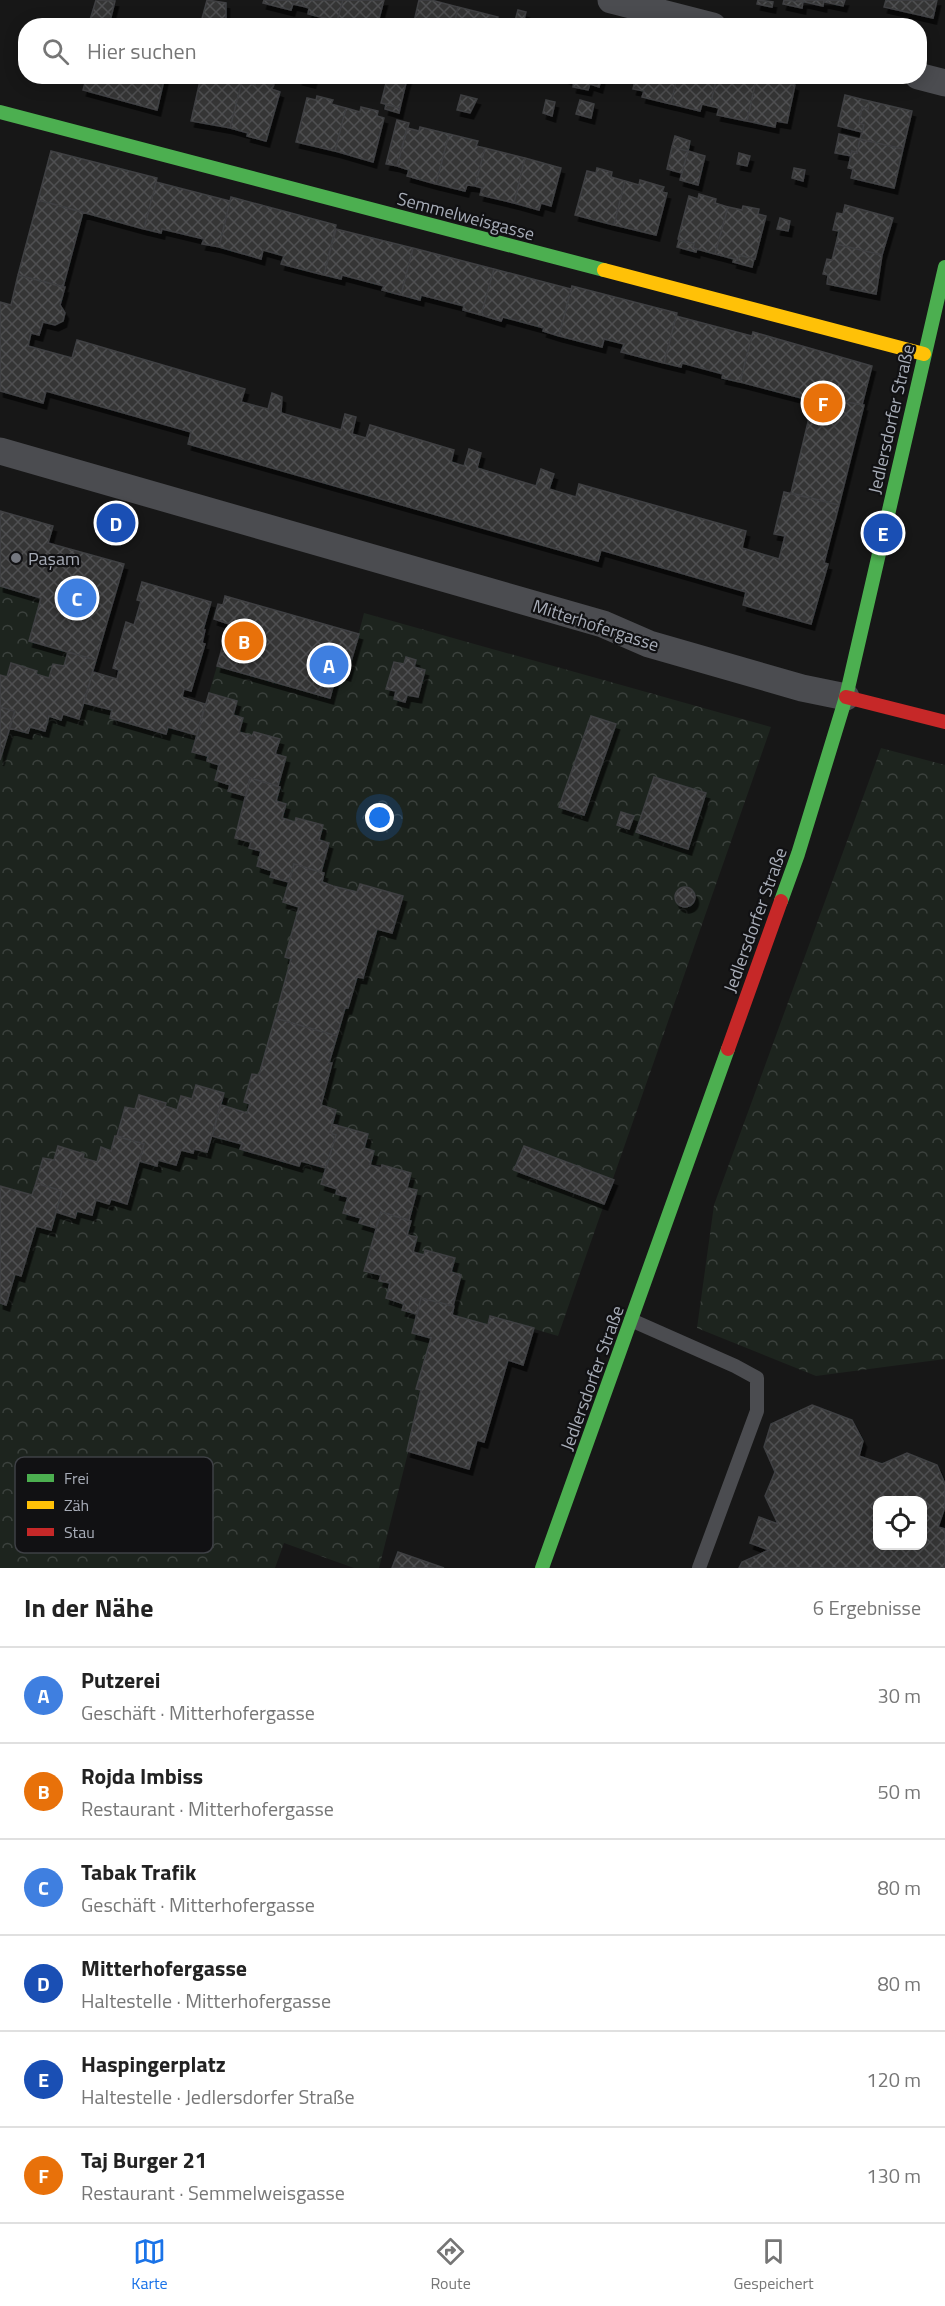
<!DOCTYPE html>
<html lang="de">
<head>
<meta charset="utf-8">
<style>
  body { margin:0; font-family:"Titillium Web",sans-serif; background:#f2f2f2; color:#222 }
  .controls { position:absolute; right:18px; bottom:18px; display:grid; overflow:hidden; border-radius:12px; box-shadow:0 3px 15px #0003 }
  .controls button { width:54px; height:54px; display:grid; place-items:center; padding:0; border:0; border-bottom:2px solid #e0e0e0; background:#fff; color:#222; font:30px sans-serif }
  .you { position:absolute; left:380px; top:818px; width:21px; height:21px; margin:-15px; border:4px solid #fff; border-radius:50%; background:#1a73e8; box-shadow:0 0 0 9px #1a73e833 }
  .badge { display:grid; place-items:center; width:39px; height:39px; border-radius:50%; background:#1a73e8; color:#fff; font-size:20px; font-weight:700 }
  .pin { position:absolute; translate:-50% -50%; border:3px solid #fff; box-shadow:0 2px 6px #0006 }
  .list { margin:0; padding:0; list-style:none }
  h2 { display:flex; justify-content:space-between; align-items:center; height:78px; margin:0; padding:0 24px; font-size:26px }
  h2 small { font-size:20px; font-weight:400; color:#767676 }
  .list li { display:grid; grid-template-columns:39px 1fr auto; gap:18px; align-items:center; box-sizing:border-box; height:96px; padding:0 24px; border-top:2px solid #e0e0e0 }
  .list b { display:block; font-size:22px; white-space:nowrap }
  .list p { margin:0; font-size:20px; white-space:nowrap; color:#767676 }
  .list em { font-size:20px; font-style:normal; color:#767676 }
  .icon { flex:none; width:33px; height:33px; fill:none; stroke:currentColor; stroke-width:2; stroke-linecap:round; stroke-linejoin:round }
  .map { position:relative; flex:none; width:945px; height:1568px; overflow:hidden }
  .search { position:absolute; background:#fff; box-shadow:0 3px 15px #0003; left:18px; right:18px; top:18px; height:66px; display:flex; align-items:center; gap:15px; box-sizing:border-box; padding:0 21px; border-radius:24px; color:#767676; font-size:22px }
  .sheet { height:654px; background:#fff }
  nav { display:flex; justify-content:space-around; align-items:center; box-sizing:border-box; height:84px; border-top:2px solid #e0e0e0; background:#fff; font-size:16px; color:#767676 }
  nav a { display:grid; justify-items:center; gap:3px }
  nav .on { color:#1a73e8 }
  .map>svg:first-child { display:block }
  .park { fill:url(#park-crowns) }
  .building { fill:url(#building-cross-hatch); stroke:#3f4043; stroke-width:1.5; fill-rule:evenodd; filter:url(#shadow) }
  .lines { fill:none; stroke-linecap:round; stroke-linejoin:round }
  .lane { stroke:#4b4c50; stroke-width:14 }
  .street { stroke:#4b4c50; stroke-width:27 }
  .fast { stroke:#4caf50; stroke-width:14 }
  .slow { stroke:#ffc107; stroke-width:14 }
  .jam { stroke:#c62828; stroke-width:14 }
  .poi-dot { fill:#757880; stroke:#111113; stroke-width:2 }
  .labels { text-anchor:middle; dominant-baseline:central; stroke-width:4.5; stroke-linejoin:round; paint-order:stroke }
  .street-label { font-size:18px; fill:#a8adb8; stroke:#111113 }
  .poi-label { font-size:18px; fill:#a8adb8; stroke:#111113; text-anchor:start }
  .key { fill:#111113; stroke:#3e4045; stroke-width:1.5 }
  .key-label { font-size:16px; fill:#a8adb8 }
</style>
</head>
<body>
<div class="map">
<svg width="945" height="1568" viewBox="0 0 945 1568">
  <defs>
    <pattern id="park-crowns" width="20" height="18" patternUnits="userSpaceOnUse" patternTransform="scale(1.5)"><rect width="20" height="18" fill="#1d241e"/><path d="M2 6a3 3 0 1 1 6 0M12 15a3 3 0 1 1 6 0" fill="none" stroke="#3b413d"/></pattern>
    <pattern id="building-cross-hatch" width="8" height="8" patternUnits="userSpaceOnUse" patternTransform="scale(1.5)"><rect width="8" height="8" fill="#353536"/><path d="M0 0l8 8M0 8l8-8" fill="none" stroke="#4f5051"/></pattern>
    <filter id="shadow"><feDropShadow dx="3.5" dy="6" stdDeviation="0" flood-color="#0009"/></filter>
  </defs>
  <rect width="100%" height="100%" fill="#171717"/>
  <path class="park" d="M0,586L41,598L29,641L68,652L64,666L53,664L49,678L36,674V670L11,663L7,677L0,675Z
    M364,613L771,727L558,1336L490,1316L488,1325L452,1315L461,1276L451,1272L455,1258L425,1250L424,1255L413,1252L417,1238L407,1235L411,1221L409,1220L417,1191L407,1188L411,1173L382,1165H370L374,1151L364,1148L368,1134L332,1124L336,1110L321,1105L332,1064L329,1063L345,1008H348L357,977L363,978L377,929L393,933L403,896L360,884L357,892L322,882L324,874L321,872L329,843L319,840L323,825L297,818L295,822L282,818L286,805L276,801L286,757L275,754L279,739L254,732L252,736L239,732L243,718L233,715L237,701L209,693L217,666L330,698L337,672L348,675Z
    M84,703L112,710L110,718L166,734L168,727L197,735L192,752L208,756L207,761L219,765L215,780L230,785L228,791L246,796L235,837L251,842L249,848L261,851L257,866L272,871L271,877L289,882L283,902L299,907L285,957L291,959L259,1075L252,1074L245,1098L250,1104L247,1113L221,1105L224,1093L196,1085L192,1099L181,1096L177,1110L165,1106L166,1103L135,1109L125,1107L111,1151L101,1148L97,1162L83,1158L84,1154L58,1147L54,1160L43,1158L32,1195L0,1186V760L9,728L27,733L30,727L44,731L49,716L61,720L63,714L79,719Z
    M881,748L945,765V1359L816,1376L697,1328L714,1205Z
    M212,1136L242,1144L240,1149L299,1166L301,1161L326,1168L337,1189L336,1194L348,1197L343,1213L361,1218L360,1224L376,1228L364,1271L381,1275L380,1281L390,1283L386,1298L404,1304L402,1310L417,1314L412,1333L431,1338L417,1389L421,1390L413,1420L416,1421L379,1568H354L284,1543L275,1568H0V1303L6,1304L15,1274L21,1276L36,1226L51,1230L56,1212L75,1217L77,1211L92,1215L96,1200L109,1204L111,1199L127,1204L139,1161L156,1166L158,1160L176,1165L181,1150L193,1153L194,1149L207,1152Z"/>
  <path class="building" d="M96,0L115,1L109,25L90,20Z
    M207,0L226,3V26H200Z
    M264,0H304L302,6L293,4L291,10L263,3Z
    M304,0H343L337,21L308,14L309,8L302,6Z
    M343,0H384L377,26H353L337,21Z
    M419,0H431L458,7L454,26H413Z
    M758,0L773,2L772,7L757,4Z
    M784,0L803,2L802,8L783,4Z
    M796,0H824L823,6Z
    M824,0H845L843,6L824,2Z
    M886,0H937L933,18L884,7Z
    M458,7L498,17L496,26H454Z
    M518,10L526,12L523,23L515,21Z
    M87,76H165L157,110L83,90Z
    M201,76H229L242,81L230,128L191,121Z
    M299,76H314L312,82L299,79Z
    M391,76H402L408,78L406,83L390,79Z
    M561,76H602L599,87L590,84L588,90L573,87L574,81Z
    M636,76H677L671,104L642,97L644,91L633,89Z
    M677,76H717L710,106L702,104L700,111L671,104Z
    M717,76H757L747,121L717,115L719,108L710,106Z
    M757,76H779L786,78L785,82L795,85L787,123L776,121L775,127L747,121Z
    M387,79L406,83L400,108L381,103Z
    M257,80L274,85L272,89L280,92L266,141L247,136L248,133L230,128L242,81L255,85Z
    M461,95L477,99L470,113L457,110Z
    M845,95L869,101L868,109L862,107L859,123L864,125L862,132L838,126Z
    M317,96L333,100L331,104L346,108L335,151L296,142L307,98L316,100Z
    M546,100L555,102L552,116L543,113Z
    M580,100L594,104L591,118L576,114Z
    M869,101L912,111L903,149L860,139L864,125L859,123L862,107L868,109Z
    M386,104L400,108L399,113L385,109Z
    M361,107L378,111L377,116L384,118L373,162L335,151L346,108L360,112Z
    M397,120L409,123L397,166L386,164Z
    M420,127L449,134L436,184L407,176L409,170L397,166L407,128L419,131Z
    M449,134L478,141L476,146L485,148L475,186L467,185L465,191L436,184Z
    M839,134L860,139L857,153L852,151L851,156L835,153Z
    M675,136L690,141L688,151L672,147Z
    M860,139L903,149L894,188L851,178L853,169L848,168L852,151L857,153Z
    M672,147L688,151L682,173L667,169Z
    M485,148L525,158L514,203L480,195L482,188L475,186Z
    M51,151L157,178L144,229L38,200Z
    M688,151L705,156L698,185L680,180Z
    M739,153L750,156L747,166L737,164Z
    M525,158L561,168L551,206L541,203L539,210L514,203Z
    M597,168L612,172L611,177L625,181L614,225L575,215L587,171L596,173Z
    M794,168L805,170L803,181L792,178Z
    M640,180L664,187L662,192L667,193L656,235L614,225L625,181L639,185Z
    M156,182L230,201L219,247L202,244L204,239L162,229L161,233L144,229Z
    M699,194L716,199L715,203L728,207L715,254L693,248L694,244L678,239L689,196L698,199Z
    M231,197L336,225L324,275L281,264L284,256L263,250L261,259L219,247Z
    M38,200L83,212L63,287L18,275Z
    M845,205L893,218L882,255L836,244L839,231L833,230L837,213L843,214Z
    M743,206L759,209L758,214L766,216L755,259L739,255L738,260L715,254L728,207L742,210Z
    M780,218L790,221L788,231L777,229Z
    M336,229L413,248L401,295L382,290L384,286L342,275L341,279L324,275Z
    M679,240L694,244L693,248L697,249L696,252L677,247Z
    M836,244L882,255L876,294L827,284L828,275L823,274L827,259L832,260Z
    M413,248L494,269L481,315L463,310L464,306L421,295L420,300L401,295Z
    M739,255L754,259L752,267L733,262L734,259L738,260Z
    M494,269L571,289L559,336L543,331L544,328L503,317L501,321L481,315Z
    M18,275L65,287L60,305L65,313L63,321L55,325L43,322L39,335L31,333L28,346L72,358L77,340L245,389L241,402L268,409L272,393L282,397L281,413L341,430L345,414L356,417L352,434L366,438L370,425L454,450L451,462L464,466L469,449L481,453L477,468L536,486L541,469L554,474L549,489L576,497L579,484L746,531L742,548L779,559L785,536L774,534L784,492L839,505L824,563L828,564L811,624L743,605L746,592L601,550L598,561L188,444L191,432L46,391L43,403L0,391V302L11,305Z
    M572,286L677,313L664,363L621,352L624,344L604,339L602,347L559,336Z
    M676,316L752,336L740,382L722,378L723,374L682,363L681,367L664,363Z
    M753,332L872,366L862,405L830,399L829,404L813,401L740,382Z
    M830,399L864,405L839,505L791,493L813,401L829,404Z
    M0,511L53,526L48,543L124,564L96,660L29,641L41,598L0,586Z
    M142,582L211,602L203,630H205L202,643L205,644L191,691L184,689L182,697L205,704L197,735L168,727L166,734L110,718L112,710L84,703L93,672L117,679L119,670L113,668L126,622L134,625L141,601L137,600Z
    M225,596L359,634L347,675L337,672L330,698L217,666L229,624L214,619L218,604L223,605Z
    M68,652L96,660L79,719L63,714L61,720L49,716L45,731L30,727L28,733L9,728L15,711L0,707V675L7,677L11,663L37,671L36,674L49,678L53,664L64,666Z
    M406,657L416,660L414,667L425,670L418,697L407,695L405,702L394,699L396,691L386,689L394,662L404,664Z
    M209,693L237,701L233,715L243,718L239,732L252,736L254,732L280,739L275,754L286,757L278,786L250,778L246,796L228,791L230,785L215,780L219,765L207,761L208,756L192,752Z
    M0,707L15,711L0,760Z
    M591,716L616,724L584,815L559,807Z
    M654,777L706,793L688,849L636,832Z
    M250,778L280,787L276,801L286,804L282,818L295,822L296,818L323,825L319,840L329,843L321,872L294,864L289,882L270,877L272,871L257,866L261,851L249,848L251,842L235,838Z
    M621,812L634,816L629,829L617,825Z
    M294,864L324,873L322,882L333,886L357,892L360,884L403,896L392,933L377,929L363,978L357,977L348,1008H345L337,1036L275,1018L291,959L285,957L299,907L283,902Z
    M675 897a10 10 0 1 1 20 0a10 10 0 1 1-20 0Z
    M275,1018L337,1036L329,1063H332L321,1105L336,1110L330,1133L336,1135L326,1168L301,1161L299,1166L240,1149L242,1144L212,1136L221,1105L247,1113L250,1104L244,1102L245,1098L252,1074L259,1075Z
    M196,1085L224,1093L207,1152L194,1149L193,1153L181,1150L176,1165L158,1160L157,1166L139,1161L144,1144L117,1136L125,1107L135,1109L139,1095L166,1103L165,1106L177,1110L181,1096L192,1099Z
    M332,1124L368,1134L364,1148L374,1151L370,1165L381,1168L382,1165L411,1173L407,1188L417,1190L409,1220L381,1212L376,1228L359,1223L361,1218L343,1213L348,1197L336,1194L337,1189L321,1184L336,1135L330,1133Z
    M115,1136L144,1144L127,1204L111,1199L109,1204L96,1200L92,1215L77,1211L75,1218L56,1212L62,1191L36,1183L43,1158L54,1160L58,1146L84,1154L83,1158L97,1162L101,1147L111,1151Z
    M524,1146L614,1180L604,1204L514,1170Z
    M36,1183L62,1191L51,1230L36,1226L21,1276L15,1274L6,1305L0,1303V1186L32,1195Z
    M381,1212L411,1221L407,1235L417,1237L413,1252L424,1255L425,1250L455,1258L451,1272L461,1275L453,1306L421,1298L417,1314L402,1310L404,1304L386,1298L390,1283L379,1281L381,1275L364,1271Z
    M421,1298L454,1306L452,1315L488,1325L490,1316L534,1328L523,1365L508,1360L484,1442L477,1440L469,1469L407,1451L421,1390L416,1389L431,1338L412,1333Z
    M812,1405L852,1420L863,1441L859,1456L882,1464L907,1453L937,1465L945,1484V1507L938,1527L945,1529V1568H739L742,1562L769,1550L750,1543L759,1517L778,1524L765,1496L775,1472L764,1447L771,1424ZM878,1500H922V1546H878Z
    M398,1552L444,1568H392Z"/>
  <g class="lines">
    <path class="lane" d="M631,1320L735,1366L757,1378V1411L699,1568"/>
    <path class="street" d="M611,0L713,26
      M918,76L945,83
      M0,451L603,624L649,644L802,688L846,697"/>
    <path class="fast" d="M0,112L604,270
      M781,901L798,854L846,697L945,267
      M542,1568L728,1049"/>
    <path class="slow" d="M604,270L924,354"/>
    <path class="jam" d="M846,697L945,722
      M728,1049L781,901"/>
  </g>
  <circle class="poi-dot" cx="16" cy="558" r="6"/>
  <g class="labels">
    <g class="street-label">
      <text transform="translate(466 216) rotate(15)">Semmelweisgasse</text>
      <text transform="translate(891 419) rotate(-77)">Jedlersdorfer Straße</text>
      <text transform="translate(596 625) rotate(18)">Mitterhofergasse</text>
      <text transform="translate(755 920) rotate(-70)">Jedlersdorfer Straße</text>
      <text transform="translate(592 1378) rotate(-70)">Jedlersdorfer Straße</text>
    </g>
    <g class="poi-label">
      <text x="28" y="558">Pașam</text>
    </g>
  </g>
  <rect x="15" y="1457" width="198" height="96" rx="9" class="key"/>
  <rect x="27" y="1474" width="27" height="8" fill="#4caf50"/>
  <rect x="27" y="1501" width="27" height="8" fill="#ffc107"/>
  <rect x="27" y="1528" width="27" height="8" fill="#c62828"/>
  <g class="key-label">
    <text x="64" y="1484">Frei</text>
    <text x="64" y="1511">Zäh</text>
    <text x="64" y="1538">Stau</text>
  </g>
</svg>
<div class="controls">
<button><svg class="icon" aria-label="locate" viewBox="0 0 24 24"><circle cx="12" cy="12" r="6"/><path d="M12 2v4M12 18v4M2 12h4M18 12h4"/></svg></button>
</div>
<div class="you"></div>
<div class="pin badge" style="left:329px;top:665px;background:#3f7fe0">A</div>
<div class="pin badge" style="left:244px;top:641px;background:#e8710a">B</div>
<div class="pin badge" style="left:77px;top:598px;background:#3f7fe0">C</div>
<div class="pin badge" style="left:116px;top:523px;background:#1a4fb4">D</div>
<div class="pin badge" style="left:883px;top:533px;background:#1a4fb4">E</div>
<div class="pin badge" style="left:823px;top:403px;background:#e8710a">F</div>
<div class="search"><svg class="icon" aria-label="search" viewBox="0 0 24 24"><circle cx="10" cy="10" r="6"/><path d="M15 15l6 6"/></svg>Hier suchen</div>
</div>
<section class="sheet">
<h2>In der Nähe<small>6 Ergebnisse</small></h2>
<ul class="list">
<li><span class="badge" style="background:#3f7fe0">A</span><div><b>Putzerei</b><p>Geschäft · Mitterhofergasse</p></div><em>30 m</em></li>
<li><span class="badge" style="background:#e8710a">B</span><div><b>Rojda Imbiss</b><p>Restaurant · Mitterhofergasse</p></div><em>50 m</em></li>
<li><span class="badge" style="background:#3f7fe0">C</span><div><b>Tabak Trafik</b><p>Geschäft · Mitterhofergasse</p></div><em>80 m</em></li>
<li><span class="badge" style="background:#1a4fb4">D</span><div><b>Mitterhofergasse</b><p>Haltestelle · Mitterhofergasse</p></div><em>80 m</em></li>
<li><span class="badge" style="background:#1a4fb4">E</span><div><b>Haspingerplatz</b><p>Haltestelle · Jedlersdorfer Straße</p></div><em>120 m</em></li>
<li><span class="badge" style="background:#e8710a">F</span><div><b>Taj Burger 21</b><p>Restaurant · Semmelweisgasse</p></div><em>130 m</em></li>
</ul>
</section>
<nav>
<a class="on"><svg class="icon" aria-label="map" viewBox="0 0 24 24"><path d="M3 6l6-2 6 2 6-2v14l-6 2-6-2-6 2zM9 4v14M15 6v14"/></svg>Karte</a>
<a><svg class="icon" aria-label="directions" viewBox="0 0 24 24"><path d="M12 3l9 9-9 9-9-9zM9 14v-3h6M13 9l2 2-2 2"/></svg>Route</a>
<a><svg class="icon" aria-label="saved" viewBox="0 0 24 24"><path d="M7 4h10v16l-5-4-5 4z"/></svg>Gespeichert</a>
</nav>
</body>
</html>
